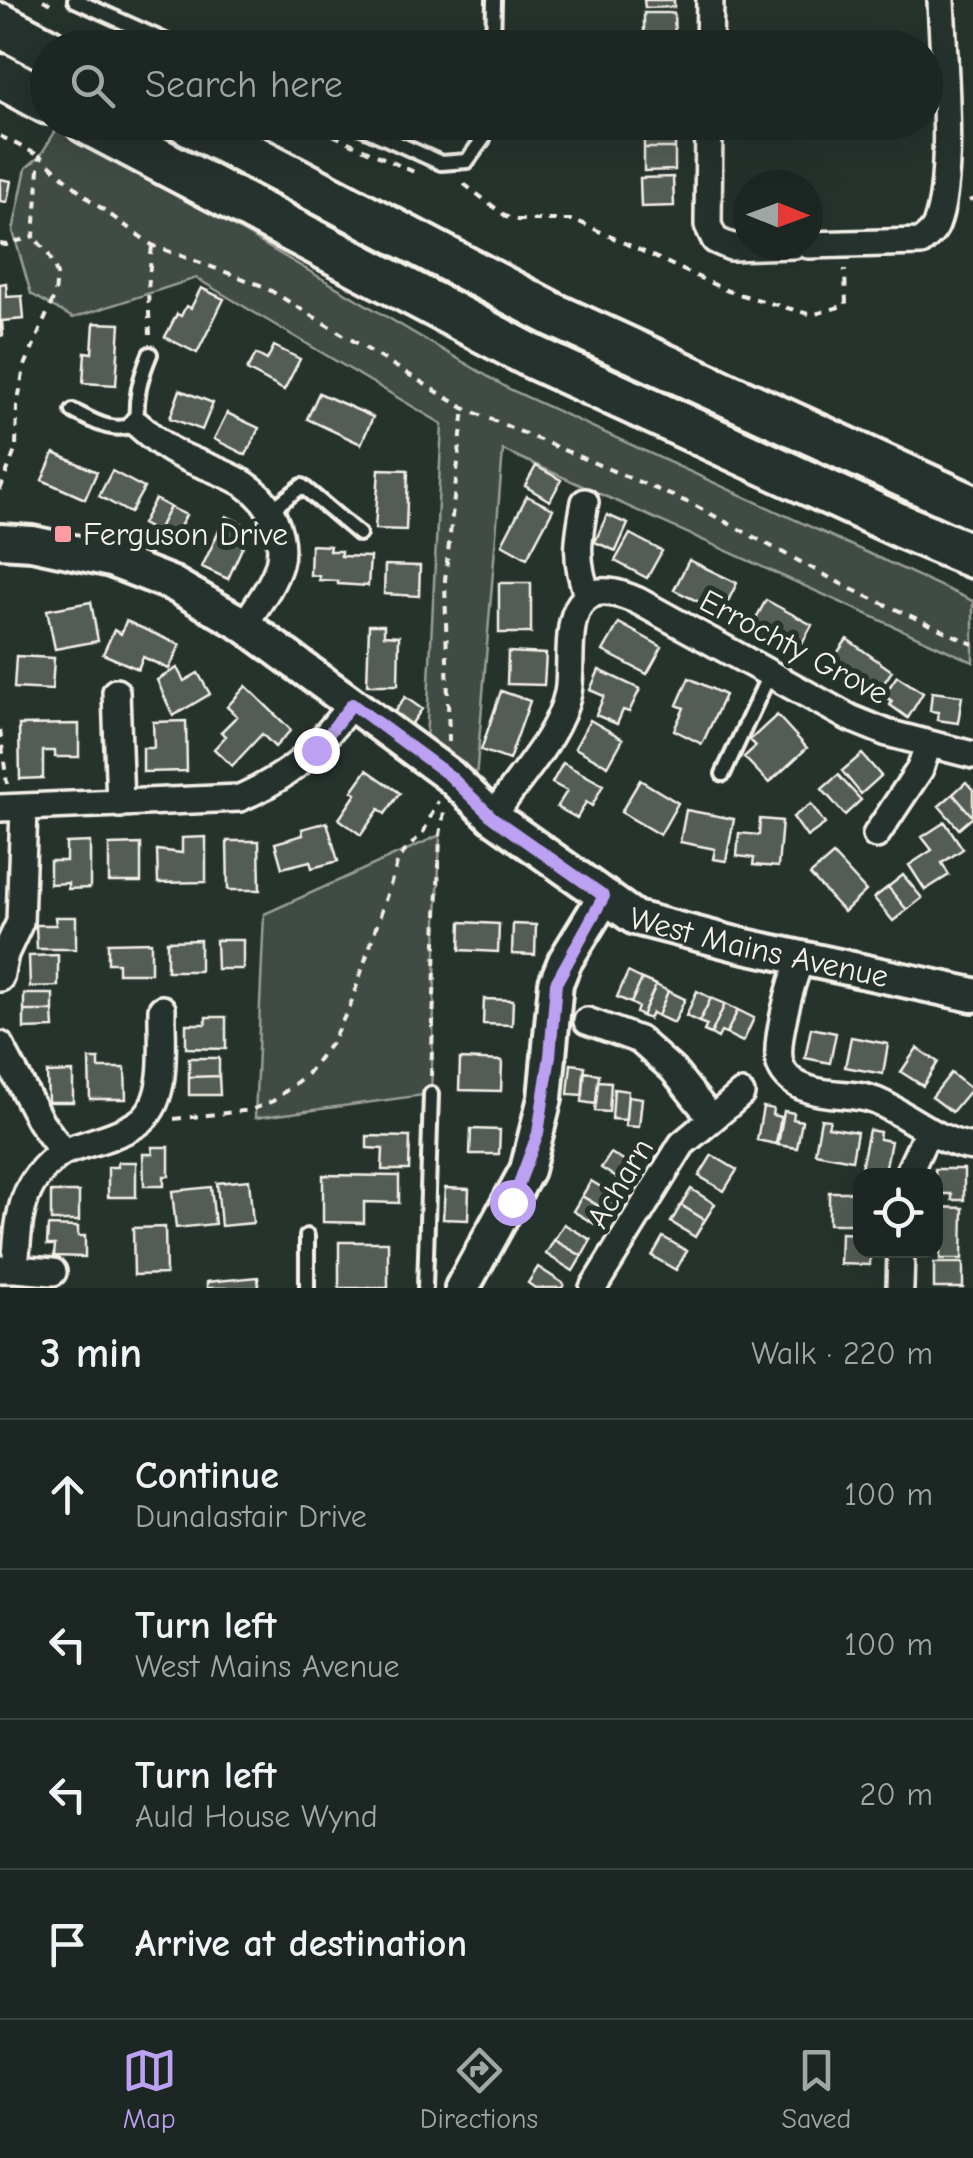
<!DOCTYPE html>
<html lang="en">
<head>
<meta charset="utf-8">
<style>
  body { margin:0; font-family:"Comic Neue",sans-serif; background:#252e2a; color:#f1f3f6 }
  .controls { position:absolute; right:30px; bottom:30px; display:grid; overflow:hidden; border-radius:20px; box-shadow:0 10px 40px #0002 }
  .controls button { width:90px; height:90px; display:grid; place-items:center; padding:0; border:0; border-bottom:2px solid #3a4340; background:#1c2622; color:#f1f3f6; font:50px sans-serif }
  .compass { position:absolute; left:733px; top:170px; width:90px; height:90px; border-radius:50%; background:#1c2622; box-shadow:0 10px 40px #0002; rotate:91deg }
  .stop { position:absolute; width:30px; height:30px; margin:-22px; border:8px solid #bca0f2; border-radius:50%; background:#fff }
  .stop.end { background:#bca0f2; border-color:#fff; box-shadow:0 2px 10px #0008 }
  .list { margin:0; padding:0; list-style:none }
  h2 { display:flex; justify-content:space-between; align-items:center; height:130px; margin:0; padding:0 40px; font-size:42px }
  h2 small { font-size:32px; font-weight:400; color:#a0a5a5 }
  .list li { display:grid; grid-template-columns:65px 1fr auto; gap:30px; align-items:center; box-sizing:border-box; height:150px; padding:0 40px; border-top:2px solid #3a4340 }
  .list b { display:block; font-size:38px; white-space:nowrap }
  .list p { margin:0; font-size:32px; white-space:nowrap; color:#a0a5a5 }
  .list em { font-size:32px; font-style:normal; color:#a0a5a5 }
  .icon { flex:none; width:55px; height:55px; fill:none; stroke:currentColor; stroke-width:2; stroke-linecap:round; stroke-linejoin:round }
  .map { position:relative; flex:none; width:973px; height:1288px; overflow:hidden }
  .search { position:absolute; background:#1c2622; box-shadow:0 10px 40px #0002; left:30px; right:30px; top:30px; height:110px; display:flex; align-items:center; gap:25px; box-sizing:border-box; padding:0 35px; border-radius:55px; color:#a0a5a5; font-size:38px }
  .sheet { height:730px; background:#1c2622 }
  nav { display:flex; justify-content:space-around; align-items:center; box-sizing:border-box; height:140px; border-top:2px solid #3a4340; background:#1c2622; font-size:28px; color:#a0a5a5 }
  nav a { display:grid; justify-items:center; gap:5px }
  nav .on { color:#bca0f2 }
  .map>svg:first-child { display:block }
  .green { fill:#414b45; stroke:#9a9e96; stroke-width:2.5 }
  .building { fill:#525c55; stroke:#f4f1e8; stroke-width:2.5 }
  .lines { fill:none; stroke-linecap:round; stroke-linejoin:round }
  .service-casing { stroke:#f4f1e8; stroke-width:20 }
  .minor-casing { stroke:#f4f1e8; stroke-width:32 }
  .tertiary-casing { stroke:#f4f1e8; stroke-width:40 }
  .trunk-casing { stroke:#f4f1e8; stroke-width:50 }
  .path { stroke:#f4f1e8; stroke-width:4; stroke-dasharray:8 8; stroke-linecap:butt }
  .service { stroke:#26332d; stroke-width:12 }
  .minor { stroke:#26332d; stroke-width:25 }
  .tertiary { stroke:#26332d; stroke-width:32 }
  .trunk { stroke:#26332d; stroke-width:42 }
  .route { stroke:#bca0f2; stroke-width:12 }
  .poi-dot { fill:#ff9aa2; stroke:#26332d; stroke-width:4 }
  .labels { text-anchor:middle; dominant-baseline:central; stroke-width:10; stroke-linejoin:round; paint-order:stroke }
  .poi-label { font-size:32px; fill:#f4f1e8; stroke:#26332d; text-anchor:start }
  .street-label { font-size:32px; fill:#f4f1e8; stroke:#26332d }
</style>
</head>
<body>
<div class="map">
<svg width="973" height="1288" viewBox="0 0 973 1288">
  <rect width="100%" height="100%" fill="#26332d"/>
  <filter id="ink" filterUnits="userSpaceOnUse"><feTurbulence type="fractalNoise" baseFrequency=".01" numOctaves="2"/><feDisplacementMap in="SourceGraphic" scale="20" xChannelSelector="R" yChannelSelector="G"/><feConvolveMatrix kernelMatrix="1 2 1 2 8 2 1 2 1" color-interpolation-filters="sRGB"/></filter>
  <g filter="url(#ink)">
    <path class="green" d="M60,124L509,389L973,601V662L503,450L476,779L426,742L442,424L196,278L73,318L31,294L13,231L26,168L40,156Z
      M440,835L431,1094L255,1118L264,914Z"/>
    <path class="building" d="M644,0H674V7L645,8Z
      M644,13H674L675,39L644,40Z
      M644,126H675V148H644Z
      M644,148H675V170L644,171Z
      M673,177L674,206L641,207L640,178Z
      M0,179L11,181L7,202L0,201Z
      M6,283L7,297L22,296L24,319L2,321L3,335L0,336V284Z
      M201,288L224,299L197,353L165,337L177,314L181,316L186,306L191,308Z
      M94,323L120,324L116,385L83,383L85,352L92,353Z
      M274,346L300,359L284,390L247,370L256,354L267,360Z
      M180,390L213,403L202,430L170,418Z
      M319,393L373,417L361,444L307,419Z
      M227,413L259,428L246,455L214,439Z
      M54,453L97,472L85,499L42,480Z
      M536,466L561,480L550,501L525,486Z
      M379,469L408,470L406,530L375,529Z
      M112,471L144,488L130,513L99,496Z
      M527,496L553,509L527,558L502,544Z
      M155,499L170,507L157,532L142,524Z
      M170,507L186,515L173,540L157,532Z
      M607,515L628,524L616,551L595,542Z
      M226,516L251,528L228,579L202,567Z
      M630,534L662,551L647,578L615,561Z
      M311,545L330,546L329,551H341V556L370,557L368,586L338,584V581L319,580V576L310,575Z
      M689,560L737,583L722,613L674,590Z
      M385,565L420,566L419,596L384,594Z
      M499,583H531V633H499Z
      M766,600L812,625L795,656L749,631Z
      M91,602L98,641L55,649L47,610Z
      M126,621L180,645L169,669L143,657L138,669L103,654L114,630L121,634Z
      M619,623L662,647L647,674L603,651Z
      M369,625H384V635L399,636L398,685H367Z
      M847,639L892,671L875,696L829,665Z
      M508,652L546,654L544,685L507,684Z
      M16,656L54,658L52,690L14,688Z
      M177,668L184,681L198,673L210,694L173,716L157,680Z
      M599,670L640,689L629,712L623,710L617,724L596,715L604,696L590,690Z
      M897,676L923,693L908,718L890,705L892,701L884,695Z
      M689,678L725,695L702,744L674,730L684,708L677,705Z
      M246,686L291,730L275,747L262,734L232,766L214,749L226,736L221,732L237,716L227,707Z
      M501,691L530,701L509,760L481,750Z
      M932,692L962,696L958,723L937,720L938,712L930,711Z
      M405,697L422,709L410,726L393,714Z
      M777,715L807,748L769,783L744,757L756,746L750,740Z
      M590,720L623,739L608,766L575,748Z
      M186,721L187,771L143,772V748H154L153,722Z
      M79,724V757H55V751H43V778L20,779L19,725Z
      M862,754L881,776L861,794L842,771Z
      M563,763L603,785L592,806L586,802L577,818L557,807L567,791L552,783Z
      M367,770L400,793L385,814L379,809L361,835L339,819L356,794L352,791Z
      M838,775L861,800L845,815L822,789Z
      M640,780L678,803L660,835L621,812Z
      M966,782L973,790V817L953,794Z
      M953,794L973,817L959,829L939,806Z
      M811,804L825,824L807,837L793,817Z
      M686,810L734,819L726,861L713,859L715,849L680,842Z
      M760,819L782,821L778,867L753,865L754,858L737,856L739,833L759,835Z
      M327,822L338,861L312,868L310,861L282,868L275,843L303,835L302,829Z
      M945,822L963,849L942,863L949,875L925,890L909,865L932,850L922,837Z
      M206,837V882L158,883L157,850L182,853V838Z
      M227,841H259L260,890H228Z
      M90,842V888L68,889V883L50,884V861H66V843Z
      M141,844V882H109V845Z
      M833,855L866,891L844,912L810,875Z
      M903,875L922,898L907,910L888,887Z
      M888,887L907,910L893,921L874,898Z
      M55,917H76V949H37L36,925H56Z
      M461,922L499,924L498,952L460,950Z
      M513,924L536,925L535,955L512,954Z
      M200,940V971H167V941Z
      M216,940H243V969H217Z
      M151,942V973H118V963H108V943Z
      M58,955V986L30,987L29,956Z
      M628,972L642,979L631,1003L617,997Z
      M642,979L656,985L642,1016L636,1013L638,1007L631,1003Z
      M656,985L668,991L658,1016L652,1013L649,1019L642,1016Z
      M668,991L685,999L674,1023L658,1016Z
      M697,991L711,998L699,1022L686,1016Z
      M24,994H53V1011H24Z
      M711,998L725,1004L711,1034L704,1031L707,1025L699,1022Z
      M484,999L513,1000L512,1025L483,1024Z
      M725,1004L738,1010L726,1034L721,1032L718,1038L711,1034Z
      M738,1010L754,1018L743,1042L726,1034Z
      M24,1011H53L54,1028L24,1029Z
      M206,1017H226V1049L186,1048V1024H206Z
      M811,1028L836,1033L830,1063L805,1058Z
      M851,1037L888,1044L883,1074L845,1067Z
      M917,1048L938,1062L923,1086L901,1072Z
      M189,1058H219V1076L189,1077Z
      M89,1059H99V1068H125L126,1099H90Z
      M460,1059L502,1061L501,1091L459,1090Z
      M571,1064L585,1066L583,1095L568,1094Z
      M73,1072V1102H48L47,1073Z
      M584,1072L599,1074L596,1104L582,1102Z
      M951,1073L971,1089L952,1112L932,1097Z
      M219,1076L220,1095H189V1077Z
      M598,1081L611,1082L609,1112L595,1111Z
      M614,1089L628,1091L626,1120L612,1119Z
      M628,1096L642,1098L639,1127L625,1126Z
      M763,1107L773,1109L772,1115L781,1117L776,1144L757,1140Z
      M784,1111L794,1113L793,1119L802,1121L797,1148L778,1145Z
      M821,1119L830,1120L828,1127L857,1132L852,1160L815,1153Z
      M471,1129L500,1130L499,1154H470Z
      M869,1130L880,1132L879,1139L891,1141L884,1176H860V1183L858,1182Z
      M367,1136L410,1137L409,1170H382L383,1149L367,1148Z
      M152,1147H169V1176H164V1186H144L143,1154H153Z
      M611,1153L633,1167L623,1182L601,1168Z
      M712,1155L737,1170L724,1191L699,1176Z
      M118,1162H136V1197H108V1167H118Z
      M935,1169H964V1200H952V1194H936Z
      M323,1175L399,1176V1203L364,1202V1223L323,1222Z
      M249,1180L253,1223L221,1226L217,1183Z
      M591,1181L616,1196L607,1211L582,1196Z
      M211,1187L215,1224L176,1228L172,1191Z
      M445,1188L469,1189L468,1220L443,1219Z
      M691,1189L715,1204L705,1220L681,1205Z
      M51,1192H79V1221H51Z
      M829,1192H860V1224H829Z
      M582,1196L607,1211L598,1226L573,1211Z
      M681,1205L705,1220L695,1237L671,1222Z
      M936,1207L963,1208L962,1259H940V1248H936Z
      M564,1224L591,1240L582,1256L554,1240Z
      M48,1226L78,1227V1236H85V1257L54,1256L55,1245H47Z
      M165,1227L166,1274L134,1275L133,1228Z
      M841,1233L860,1234V1250H870V1265L840,1264Z
      M663,1237L687,1251L676,1270L652,1256Z
      M554,1240L582,1256L573,1271L546,1254Z
      M339,1242H388V1288H339Z
      M934,1263H963V1288H934Z
      M538,1267L564,1284L562,1288H535L528,1283Z
      M258,1277L259,1288H207V1282Z"/>
    <g class="lines">
      <g class="service-casing">
        <path id="service" d="M75,0L181,48
          M493,48L494,0
          M350,122L441,163L467,161L483,139L486,122
          M73,411C95,422 112,434 137,424C135,398 140,378 150,354
          M271,510L302,486L359,534
          M723,774L769,675
          M307,1236V1288
          M425,1288L431,1094"/>
      </g>
      <g class="minor-casing">
        <path id="minor" d="M709,48L710,0
          M709,122L708,225L715,240L731,247L794,245
          M808,245L921,242C927,236 933,233 936,225C955,178 943,54 941,0
          M137,424C149,434 161,445 174,452C211,472 257,476 274,519C280,533 283,549 279,564C273,585 256,607 244,625
          M585,502C578,538 574,561 588,596
          M116,692L120,804
          M0,808L240,798C301,770 311,753 352,704
          M493,817C517,778 558,739 568,693C573,668 563,614 587,597C602,586 624,595 638,601L850,718L887,733L973,755
          M876,835L920,769L928,745
          M801,959C792,980 774,1042 780,1064C784,1077 796,1085 808,1089C829,1097 855,1092 876,1101C910,1115 936,1142 973,1147
          M0,978L5,954L20,922L24,809
          M587,1021L639,1040L673,1070L712,1119L682,1144L593,1288
          M0,1045L40,1121L63,1152C18,1182 19,1220 15,1269H0
          M712,1119L741,1094
          M63,1152C86,1143 117,1137 138,1123C170,1102 161,1042 162,1009
          M907,1176L928,1131
          M15,1269L53,1272
          M900,1288L901,1250"/>
      </g>
      <g class="tertiary-casing">
        <g id="tertiary">
          <path id="s1" d="M0,541L32,543L111,560L173,584L244,625L450,776L493,817L635,918L736,944L973,995"/>
          <path d="M462,1288L527,1170L545,1098L556,983L565,961L605,896"/>
        </g>
      </g>
      <g class="trunk-casing">
        <path id="trunk" d="M0,25L48,50
          M0,76L48,102
          M87,122L531,356L901,526L973,556
          M187,122L554,315L973,507"/>
      </g>
      <path class="path" d="M43,0L57,7
        M304,122L414,172
        M0,136L40,156
        M464,184L511,220H575L728,291L812,315L846,305L845,269
        M969,201L973,199
        M0,244L6,245L34,236L40,156L90,200L152,245L263,286L464,408L694,505L851,589L973,644
        M150,335L148,290L152,245
        M0,490L16,448L17,406L24,368L55,295L57,274L49,255L34,237
        M0,730L7,784
        M449,742L445,580L464,408
        M431,1076L440,835L445,806
        M174,1119L251,1110L273,1101L307,1074L331,1043L350,1006L399,858L424,831L438,801"/>
      <use href="#service" class="service"/>
      <use href="#minor" class="minor"/>
      <use href="#tertiary" class="tertiary"/>
      <use href="#trunk" class="trunk"/>
    </g>
  </g>
  <g class="lines" filter="url(#ink)">
    <path class="route" d="M316,750L352,704L450,776L493,818L604,896L556,983L550,1056L538,1133L512,1202"/>
  </g>
  <rect class="poi-dot" x="53" y="524" width="20" height="20" rx="5"/>
  <g class="labels">
    <g class="poi-label">
      <text x="83" y="534">Ferguson Drive</text>
    </g>
    <g class="street-label">
      <text transform="translate(794 647) rotate(28)">Errochty Grove</text>
      <text stroke="none"><textPath href="#s1" startOffset="878">West Mains Avenue</textPath></text>
      <text transform="translate(620 1183) rotate(-59)">Acharn</text>
    </g>
  </g>
</svg>
<div class="controls">
<button><svg class="icon" aria-label="locate" viewBox="0 0 24 24"><circle cx="12" cy="12" r="6"/><path d="M12 2v4M12 18v4M2 12h4M18 12h4"/></svg></button>
</div>
<svg class="compass" viewBox="-18 -18 36 36"><path d="M0-13l5 13h-10z" fill="#e53935"/><path d="M0 13l5-13h-10z" fill="#a0a5a5"/></svg>
<div class="stop" style="left:512px;top:1202px"></div>
<div class="stop end" style="left:316px;top:750px"></div>
<div class="search"><svg class="icon" aria-label="search" viewBox="0 0 24 24"><circle cx="10" cy="10" r="6"/><path d="M15 15l6 6"/></svg>Search here</div>
</div>
<section class="sheet">
<h2>3 min<small>Walk · 220 m</small></h2>
<ul class="list">
<li><svg class="icon" aria-label="ahead" viewBox="0 0 24 24"><path d="M12 20V5M6 11l6-6 6 6"/></svg><div><b>Continue</b><p>Dunalastair Drive</p></div><em>100 m</em></li>
<li><svg class="icon" aria-label="left" viewBox="0 0 24 24"><path d="M17 20v-9H6M10 6l-5 5 5 5"/></svg><div><b>Turn left</b><p>West Mains Avenue</p></div><em>100 m</em></li>
<li><svg class="icon" aria-label="left" viewBox="0 0 24 24"><path d="M17 20v-9H6M10 6l-5 5 5 5"/></svg><div><b>Turn left</b><p>Auld House Wynd</p></div><em>20 m</em></li>
<li><svg class="icon" aria-label="arrive" viewBox="0 0 24 24"><path d="M6 21V4h12l-3 4 3 4H6"/></svg><div><b>Arrive at destination</b></div></li>
</ul>
</section>
<nav>
<a class="on"><svg class="icon" aria-label="map" viewBox="0 0 24 24"><path d="M3 6l6-2 6 2 6-2v14l-6 2-6-2-6 2zM9 4v14M15 6v14"/></svg>Map</a>
<a><svg class="icon" aria-label="directions" viewBox="0 0 24 24"><path d="M12 3l9 9-9 9-9-9zM9 14v-3h6M13 9l2 2-2 2"/></svg>Directions</a>
<a><svg class="icon" aria-label="saved" viewBox="0 0 24 24"><path d="M7 4h10v16l-5-4-5 4z"/></svg>Saved</a>
</nav>
</body>
</html>
